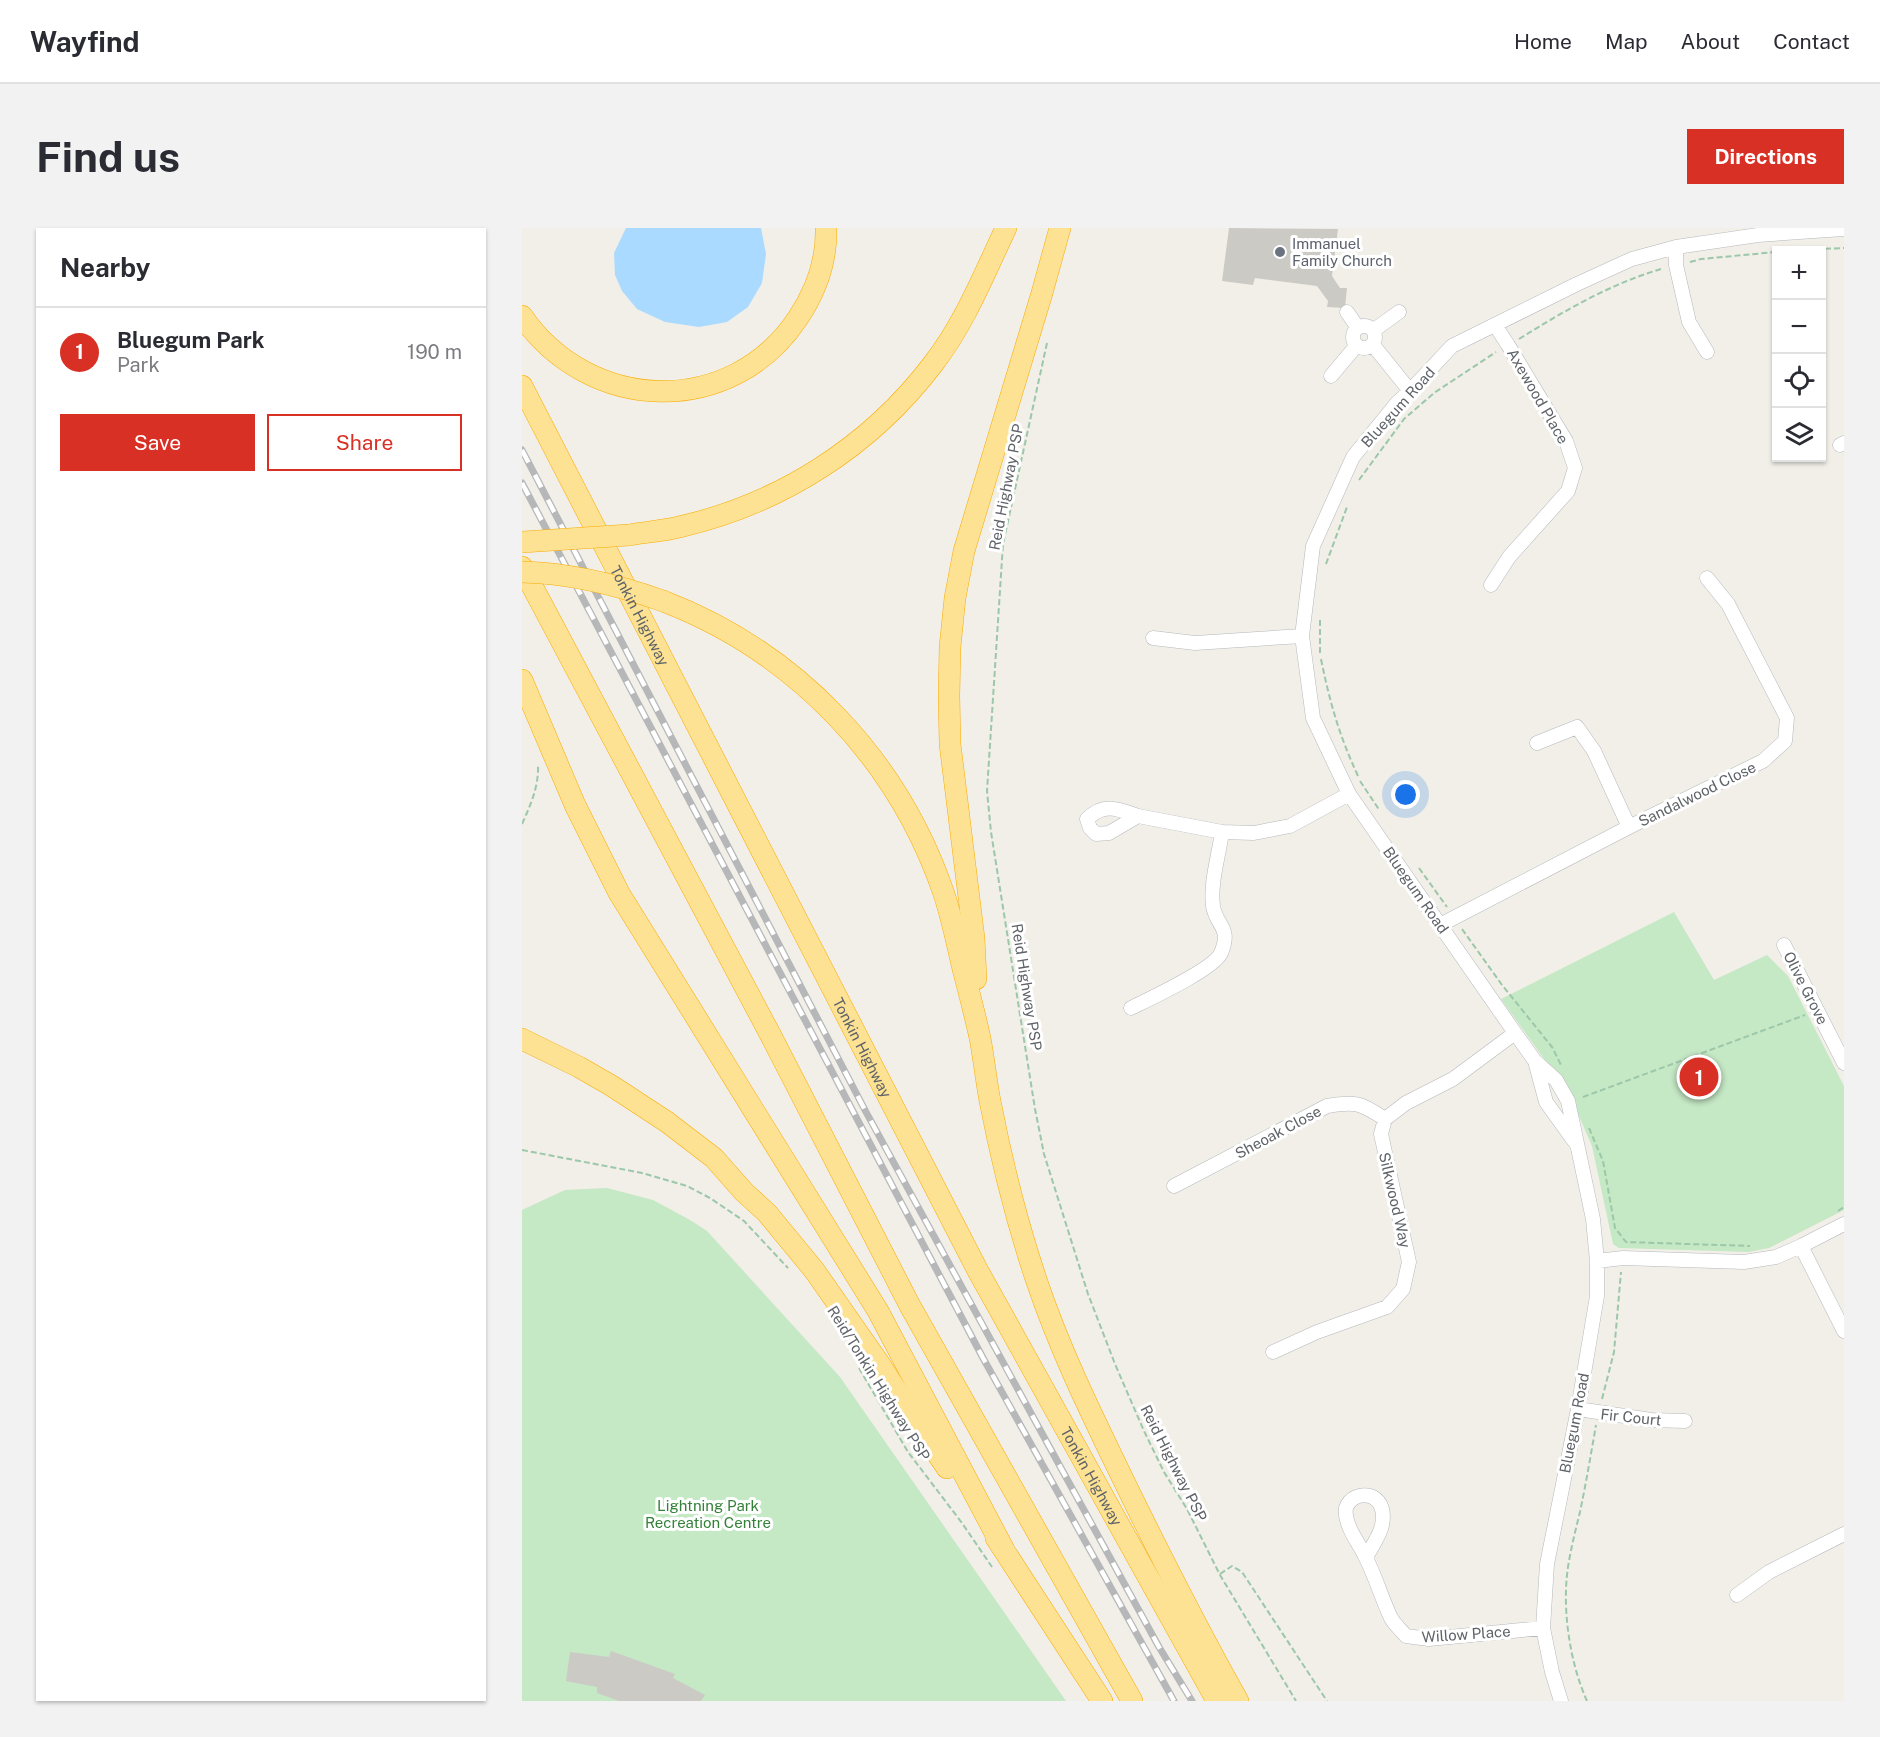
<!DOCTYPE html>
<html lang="en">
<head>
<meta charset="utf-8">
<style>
  body { margin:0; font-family:"Public Sans",sans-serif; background:#f2f2f3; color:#2b2b33 }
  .controls { position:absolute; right:18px; top:18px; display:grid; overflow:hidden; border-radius:0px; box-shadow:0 2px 4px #0004 }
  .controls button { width:54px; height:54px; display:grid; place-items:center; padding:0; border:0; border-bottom:2px solid #e1e1e2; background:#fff; color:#2b2b33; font:30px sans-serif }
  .you { position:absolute; left:884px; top:567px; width:21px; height:21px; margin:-15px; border:4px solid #fff; border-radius:50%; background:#1a73e8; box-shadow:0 0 0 9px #1a73e833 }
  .badge { display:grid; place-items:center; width:39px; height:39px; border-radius:50%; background:#d93025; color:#fff; font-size:20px; font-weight:700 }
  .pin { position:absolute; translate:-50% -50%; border:3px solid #fff; box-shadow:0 2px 6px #0006 }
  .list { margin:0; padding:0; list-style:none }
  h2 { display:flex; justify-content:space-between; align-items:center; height:78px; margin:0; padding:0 24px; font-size:26px }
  h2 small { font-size:20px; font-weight:400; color:#7c7c81 }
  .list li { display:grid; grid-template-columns:39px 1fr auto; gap:18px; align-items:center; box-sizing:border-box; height:90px; padding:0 24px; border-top:2px solid #e1e1e2 }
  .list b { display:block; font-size:22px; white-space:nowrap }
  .list p { margin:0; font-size:20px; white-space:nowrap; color:#7c7c81 }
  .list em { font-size:20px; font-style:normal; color:#7c7c81 }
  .actions { display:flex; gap:12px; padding:18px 24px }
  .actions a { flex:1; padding:14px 0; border:2px solid #d93025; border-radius:0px; text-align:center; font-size:21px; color:#d93025 }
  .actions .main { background:#d93025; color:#fff }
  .icon { flex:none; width:33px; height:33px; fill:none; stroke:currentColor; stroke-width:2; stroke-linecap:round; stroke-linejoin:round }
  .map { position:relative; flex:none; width:1322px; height:1473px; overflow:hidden; border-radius:0px }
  header { display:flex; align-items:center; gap:36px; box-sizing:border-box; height:84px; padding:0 30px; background:#fff; border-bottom:2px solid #e1e1e2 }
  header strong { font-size:28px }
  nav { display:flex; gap:33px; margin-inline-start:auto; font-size:21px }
  .intro { display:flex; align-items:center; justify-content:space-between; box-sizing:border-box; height:144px; padding:0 36px }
  h1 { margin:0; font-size:42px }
  .button { padding:15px 27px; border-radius:0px; background:#d93025; color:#fff; font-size:21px; font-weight:700 }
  main { display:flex; gap:36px; padding:0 36px }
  aside { flex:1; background:#fff; border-radius:0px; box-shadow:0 2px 4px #0004 }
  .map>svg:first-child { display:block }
  .green { fill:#c5e8c5 }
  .water { fill:#aadaff }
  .building { fill:#cccac5 }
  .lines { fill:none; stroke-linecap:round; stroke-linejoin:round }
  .minor-casing { stroke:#b5b8bc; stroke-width:15 }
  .highway-casing { stroke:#f9ab00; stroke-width:22 }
  .path { stroke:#9cc7a9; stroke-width:2; stroke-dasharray:6 3; stroke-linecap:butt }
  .minor { stroke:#fff; stroke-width:14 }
  .highway { stroke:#fde293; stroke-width:21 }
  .rail-casing { stroke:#b6b7b8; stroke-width:7 }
  .rail { stroke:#fff; stroke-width:4.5; stroke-dasharray:14; stroke-linecap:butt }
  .highway-bridge-casing { stroke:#f9ab00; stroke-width:22; stroke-linecap:butt }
  .highway-bridge { stroke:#fde293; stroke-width:21 }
  .worship-dot { fill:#6b7280; stroke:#fff; stroke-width:2 }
  .labels { text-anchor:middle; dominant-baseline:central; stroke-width:6; stroke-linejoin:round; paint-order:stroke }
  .worship-label { font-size:15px; fill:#5b616d; stroke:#fff; text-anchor:start }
  .street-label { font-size:15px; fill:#5f6368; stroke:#fff }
  .park-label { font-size:15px; fill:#348238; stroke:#fff }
</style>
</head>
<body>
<header>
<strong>Wayfind</strong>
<nav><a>Home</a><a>Map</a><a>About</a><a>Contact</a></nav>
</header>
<div class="intro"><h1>Find us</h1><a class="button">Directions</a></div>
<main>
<aside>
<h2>Nearby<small></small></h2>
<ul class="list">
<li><span class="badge">1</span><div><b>Bluegum Park</b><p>Park</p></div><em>190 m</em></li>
</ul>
<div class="actions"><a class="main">Save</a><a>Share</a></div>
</aside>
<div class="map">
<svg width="1322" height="1473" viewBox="0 0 1322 1473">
  <rect width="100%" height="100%" fill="#f1efe8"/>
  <path class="green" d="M1152,684L1192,752L1245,727L1266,748L1322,858V982L1247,1020L1227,1024L1097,1020L1091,1016L1070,918L1043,856L1030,842L979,771Z
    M85,960L131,972L168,992L185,1003L318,1149L544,1473H0V982L43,962Z"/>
  <path class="water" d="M104,0H239L244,26L240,55L226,79L205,94L177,99L143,94L115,81L100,63L93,47L92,25Z"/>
  <path class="building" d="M707,0L816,1L810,48L818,60H825L823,80L805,79L806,73L795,58L733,50L731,57L700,53Z
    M89,1423L153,1446L151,1450L183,1467L179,1473H97L75,1465V1459L44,1453L48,1424L87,1429Z"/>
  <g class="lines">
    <g class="minor-casing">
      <path id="minor" d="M1154,19V37L1167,94L1185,124
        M825,84L836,100
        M831 109a11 11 0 1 1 22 0a11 11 0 1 1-22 0Z
        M852,102L877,84
        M851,117L888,163
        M809,148L835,117
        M1318,217L1322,215
        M969,357L987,329L1046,263L1053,240L1044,213L986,117L973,97
        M631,410L673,415L780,408
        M1015,515L1055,499L1072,523L1107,599
        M616,588C596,581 582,574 565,591L568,600L574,606L587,605L616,588L700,604L732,605L768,598L827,566
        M918,697L1107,599L1241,533L1263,513L1265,490L1206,376L1185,350
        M1262,717L1322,835
        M609,780C627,771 692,741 699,725C710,699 694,698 691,678C688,654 697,627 700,604
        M1013,833L1024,874L1052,913
        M652,958L805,878C834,873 839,875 863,891
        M1279,1018L1322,1103
        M1075,1033L1101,1030L1222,1034L1254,1029L1279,1018L1322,996
        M751,1124L795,1104L865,1079L881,1061L887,1034L859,906L863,891L884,875L931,851L993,805
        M1056,1181L1129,1192L1163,1193
        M844,1330C849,1319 858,1308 860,1297C867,1262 831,1260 824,1280C823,1285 825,1293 827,1298C831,1309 839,1319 844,1330C854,1350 860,1371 869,1390C873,1397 879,1402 884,1408L907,1411L1021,1400
        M1215,1367L1247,1344L1322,1306
        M1039,1473L1030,1444L1021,1400L1025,1336L1056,1181L1075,1068V1033L1071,991L1046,873L1034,852L1013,833L993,805L827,566L791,490L780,408L791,318L831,229L875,175L888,163L930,118L1055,56L1110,31L1154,19L1236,7L1322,1"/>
    </g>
    <g class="highway-casing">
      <g id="highway">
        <path d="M0,88C67,185 209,191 276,90C294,63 305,32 304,0"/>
        <path id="s1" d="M0,158L456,1043L695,1473"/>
        <path d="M107,307C124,304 141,303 157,299C258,276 348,219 411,136C443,95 462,46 484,0"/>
        <path d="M0,339L248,806L387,1076L610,1473"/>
        <path d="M141,373C274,424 376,531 422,666C430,690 435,716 441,741C447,764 453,787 458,810C462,831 464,852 468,873C480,935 495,995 515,1054C538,1122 569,1185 600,1249C637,1325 675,1400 716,1473"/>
        <path d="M0,452L53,577L97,665L356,1083L481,1320"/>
        <path d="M454,751L452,710L428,516L427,468L428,419L433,370L442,323L520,65L538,0"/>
        <path d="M0,811L57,839L90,858L145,894L192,930L222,964L245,985L292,1042L359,1138L398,1200L425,1240"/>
        <path d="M474,1310L580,1473"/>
      </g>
    </g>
    <path class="path" d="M1276,22L1322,20
      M1168,34L1179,31L1254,24
      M997,111C1042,83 1088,56 1139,41
      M525,115L481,316L465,563L469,604L513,881L522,926L566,1066L593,1136L622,1203L642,1244L665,1281L698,1347L774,1473
      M837,252L882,191L912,165L974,124
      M804,336L825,279
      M798,425V389
      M799,431C808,475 817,507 836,548
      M838,553L858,583
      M0,596C9,576 17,558 16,536
      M897,640L925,679
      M940,701L980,757L1030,819L1039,837
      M1061,869L1283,787
      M1067,900L1081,933L1093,1000L1104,1014L1228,1018
      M0,922L120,945L165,958L188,970L222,993L266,1040
      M1316,983L1322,979
      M337,1140L386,1224L440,1295L470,1339
      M1080,1171L1092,1124L1099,1044
      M698,1346L710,1338L720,1344L805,1473
      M1065,1473C1047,1433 1039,1376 1047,1333C1050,1316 1054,1300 1058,1284C1064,1255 1069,1226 1074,1197"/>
    <use href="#minor" class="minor"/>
    <use href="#highway" class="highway"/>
    <g class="rail-casing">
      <path id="rail" d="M0,222L344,884L637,1419L670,1473
        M0,255L461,1130L652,1473"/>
    </g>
    <use href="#rail" class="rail"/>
    <g class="highway-bridge-casing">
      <path id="highway-bridge" d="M0,314L107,307
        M0,344C48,345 96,357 141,373"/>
    </g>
    <use href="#highway-bridge" class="highway-bridge"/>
  </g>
  <circle class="worship-dot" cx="758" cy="24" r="6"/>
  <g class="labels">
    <g class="worship-label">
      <text x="770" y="15">Immanuel<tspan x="770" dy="17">Family Church</tspan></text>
    </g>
    <g class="street-label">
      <text transform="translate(1016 168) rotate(60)">Axewood Place</text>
      <text transform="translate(876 179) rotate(-48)">Bluegum Road</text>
      <text transform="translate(484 259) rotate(-79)">Reid Highway PSP</text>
      <text stroke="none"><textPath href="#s1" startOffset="258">Tonkin Highway</textPath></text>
      <text transform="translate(1175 566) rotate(-26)">Sandalwood Close</text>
      <text transform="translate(894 662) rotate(55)">Bluegum Road</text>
      <text transform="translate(505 759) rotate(81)">Reid Highway PSP</text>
      <text transform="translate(1284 760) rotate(63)">Olive Grove</text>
      <text stroke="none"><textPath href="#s1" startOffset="744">Tonkin Highway</textPath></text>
      <text transform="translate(756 904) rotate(-28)">Sheoak Close</text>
      <text transform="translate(873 972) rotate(77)">Silkwood Way</text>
      <text transform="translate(357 1155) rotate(58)">Reid/Tonkin Highway PSP</text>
      <text transform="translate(1109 1189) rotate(6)">Fir Court</text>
      <text transform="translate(1052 1195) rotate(-79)">Bluegum Road</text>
      <text transform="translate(652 1235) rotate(63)">Reid Highway PSP</text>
      <text stroke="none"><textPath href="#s1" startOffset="1230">Tonkin Highway</textPath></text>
      <text transform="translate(944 1406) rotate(-4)">Willow Place</text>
    </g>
    <g class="park-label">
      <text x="186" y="1277">Lightning Park<tspan x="186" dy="17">Recreation Centre</tspan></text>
    </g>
  </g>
</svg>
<div class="controls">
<button>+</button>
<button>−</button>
<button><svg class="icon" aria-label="locate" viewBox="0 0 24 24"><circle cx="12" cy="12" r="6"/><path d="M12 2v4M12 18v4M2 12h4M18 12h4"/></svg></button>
<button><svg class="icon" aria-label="layers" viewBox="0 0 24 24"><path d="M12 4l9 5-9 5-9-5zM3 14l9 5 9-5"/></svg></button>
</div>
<div class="you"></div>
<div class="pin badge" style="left:1177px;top:849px">1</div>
</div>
</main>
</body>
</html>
